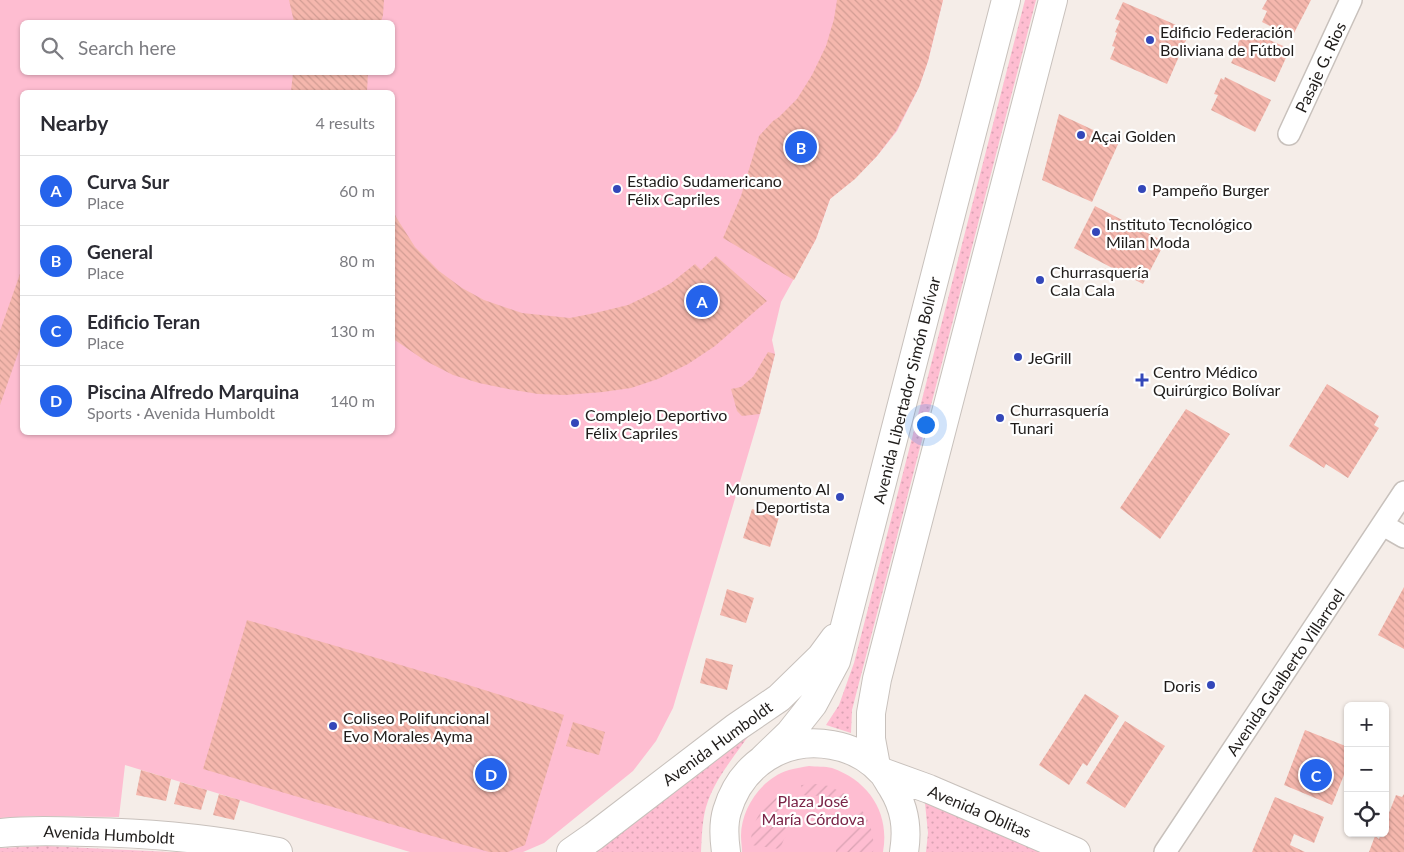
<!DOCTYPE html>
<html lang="en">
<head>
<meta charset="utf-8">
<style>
  body { margin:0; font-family:Lato,sans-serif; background:#f7f7f7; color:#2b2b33 }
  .controls { position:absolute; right:15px; bottom:15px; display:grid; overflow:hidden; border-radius:8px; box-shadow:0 1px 4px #0004 }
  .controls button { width:45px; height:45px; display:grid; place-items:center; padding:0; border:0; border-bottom:1px solid #e1e1e2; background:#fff; color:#2b2b33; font:25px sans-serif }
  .you { position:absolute; left:925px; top:424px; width:18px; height:18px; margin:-12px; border:4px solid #fff; border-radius:50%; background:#1a73e8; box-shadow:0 0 0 8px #1a73e833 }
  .badge { display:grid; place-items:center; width:32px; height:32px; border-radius:50%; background:#2563eb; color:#fff; font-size:16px; font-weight:700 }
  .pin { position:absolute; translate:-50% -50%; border:2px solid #fff; box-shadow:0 1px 5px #0006 }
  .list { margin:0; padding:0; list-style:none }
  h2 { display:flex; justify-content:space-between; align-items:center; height:65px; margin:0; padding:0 20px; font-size:21px }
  h2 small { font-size:16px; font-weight:400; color:#7c7c81 }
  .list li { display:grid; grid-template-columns:32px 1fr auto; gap:15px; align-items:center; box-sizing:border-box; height:70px; padding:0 20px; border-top:1px solid #e1e1e2 }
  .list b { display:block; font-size:19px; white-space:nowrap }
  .list p { margin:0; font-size:16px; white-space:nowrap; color:#7c7c81 }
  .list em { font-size:16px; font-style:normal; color:#7c7c81 }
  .icon { flex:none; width:28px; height:28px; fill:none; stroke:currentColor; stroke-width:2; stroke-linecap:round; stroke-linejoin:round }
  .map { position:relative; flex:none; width:1404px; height:852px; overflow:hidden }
  .search { position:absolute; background:#fff; box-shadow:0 1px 4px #0004; left:20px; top:20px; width:375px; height:55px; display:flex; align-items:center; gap:12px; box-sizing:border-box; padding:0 18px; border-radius:8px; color:#7c7c81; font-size:19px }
  .panel { position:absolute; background:#fff; box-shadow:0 1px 4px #0004; left:20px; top:90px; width:375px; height:345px; border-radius:8px }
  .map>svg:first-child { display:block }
  .grass { fill:url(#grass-dots) }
  .park { fill:#febdd1; fill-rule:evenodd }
  .garden { fill:url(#garden-furrows) }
  .building { fill:url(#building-back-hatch) }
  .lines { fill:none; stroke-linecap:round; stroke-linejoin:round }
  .minor-casing { stroke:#c8c1bc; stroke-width:24 }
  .primary-casing { stroke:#c8c1bc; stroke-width:30 }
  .minor { stroke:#fff; stroke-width:21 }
  .primary { stroke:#fff; stroke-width:28 }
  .poi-dot { fill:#3347b9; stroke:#fff; stroke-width:2 }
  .labels { text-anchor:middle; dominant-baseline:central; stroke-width:4.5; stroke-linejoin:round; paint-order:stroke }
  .poi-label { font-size:16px; fill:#1f1c1a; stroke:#fff; text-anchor:start }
  .street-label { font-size:16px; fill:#1f1c1a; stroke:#fff }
  .park-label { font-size:16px; fill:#7a2447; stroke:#fff }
</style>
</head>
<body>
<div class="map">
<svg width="1404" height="852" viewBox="0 0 1404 852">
  <defs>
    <pattern id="grass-dots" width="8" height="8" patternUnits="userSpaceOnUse" patternTransform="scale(1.25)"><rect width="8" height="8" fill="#febdd1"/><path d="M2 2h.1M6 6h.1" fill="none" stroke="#d9a2b3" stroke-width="1.8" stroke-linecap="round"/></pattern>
    <pattern id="garden-furrows" width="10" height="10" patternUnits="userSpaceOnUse" patternTransform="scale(1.25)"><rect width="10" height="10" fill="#febdd1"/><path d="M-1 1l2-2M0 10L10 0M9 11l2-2" fill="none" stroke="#d9a2b3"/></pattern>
    <pattern id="building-back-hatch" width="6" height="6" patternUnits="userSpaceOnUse" patternTransform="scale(1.25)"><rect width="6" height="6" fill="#f5b7ad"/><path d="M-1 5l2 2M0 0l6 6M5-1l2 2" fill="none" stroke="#d29d94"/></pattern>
  </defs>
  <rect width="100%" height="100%" fill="#f5ede8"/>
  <path class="grass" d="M1025,0H1036L852,710L851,733L826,725L839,705L854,663Z
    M752,731C737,753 717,776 708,801C702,817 702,835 701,852H582Z
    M925,803L931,805L1040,852H926L928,833Z
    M47,846L169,852H0V848Z"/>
  <path class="park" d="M0,0H943L928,61L919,87L897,131L877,156L855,178L830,199L816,239L781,302L772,340L775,354L760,414L673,708L656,741L633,771L544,843L523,852H410L125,765L119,817L34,816L0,818ZM22,22H392V72H22ZM22,92H392V432H22Z
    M809,766C816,767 825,766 832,768C869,781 890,813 883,852H742C742,847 741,841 741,836C741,808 762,778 789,770C796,768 803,767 809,766Z"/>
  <path class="garden" d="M816,784L829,786L845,794L836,804L821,796L803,795L801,785Z
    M779,794L788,834L784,839L780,849L751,845C750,824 762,805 779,794Z
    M861,809C870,821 875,836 873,852H836V848L854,822Z"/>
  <path class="building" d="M289,0H384L383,15L381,22H294Z
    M837,0H943L928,61L919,87L896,131L877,156L855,179L830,199L816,239L794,280L723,238L741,196L759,136L773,121L779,117L797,99L812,75L826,46L834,19Z
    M1267,0H1311L1292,37L1262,22L1267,11L1262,9Z
    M1123,2L1190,31L1167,84L1110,59L1115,47L1112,46L1117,33L1115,32L1120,21L1115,19Z
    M1244,29L1290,49L1275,82L1231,63L1238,49L1236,48Z
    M293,72H368L367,92H291Z
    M1225,77L1271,100L1255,132L1211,110L1218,95L1214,94L1221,78L1224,80Z
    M1059,114L1119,142L1092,202L1042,180Z
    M1095,206L1165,242L1143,284L1074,248Z
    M392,208L396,217L415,247L439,271L462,288L484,300L522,313L570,318L595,313L628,305L657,291L671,283L695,264L701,270L716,256L767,301L715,346L688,364L658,379L631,388L603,392L565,395L538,394L508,389L479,383L453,375L424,360L392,338Z
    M22,268V342L0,405V331Z
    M768,352L775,354L760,414L742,416L737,411L731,389L741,387L753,377Z
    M1327,384L1379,416L1374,425L1379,428L1348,478L1326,464L1324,468L1289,446Z
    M1186,409L1230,434L1160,539L1120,508Z
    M752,509L779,517L770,547L743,538Z
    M1404,587V649L1378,635Z
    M727,589L754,598L746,623L720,615Z
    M247,620L462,683L564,715L525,845L508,852H489L418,832L203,769Z
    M706,658L733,665L727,690L700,683Z
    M1085,694L1119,716L1087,766L1083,763L1069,785L1039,765Z
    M1125,721L1165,746L1125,808L1086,783Z
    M573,722L605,732L599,755L566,746Z
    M1305,730L1348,747V765L1332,805L1284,785Z
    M141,770L171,779L166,801L136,795Z
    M180,782L207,790L201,810L174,804Z
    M219,794L240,800L234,820L213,815Z
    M1404,794V852H1369L1375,836L1379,839L1381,833H1385V823L1396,795L1402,797Z
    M1275,797L1324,817L1314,843L1294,834L1290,845L1305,852H1252Z"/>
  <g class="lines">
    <g class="minor-casing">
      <path id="minor" d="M1289,134L1351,0
        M1383,525L1404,537
        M1165,852L1404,492"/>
    </g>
    <g class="primary-casing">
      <path id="primary" d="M763,759L790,733L813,704L836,661L1006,0
        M876,766L871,739V713L877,679L1053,0
        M882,772L929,789L1076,852
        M0,833C29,830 58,831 88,832C152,833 215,839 278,852
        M571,852L594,836L735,728L779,698L821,657L835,638
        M726,852C724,838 723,824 727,811C741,764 784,736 832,745C850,748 868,757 881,771C886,775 888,782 892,787C905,808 908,828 904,852"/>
    </g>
    <use href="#minor" class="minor"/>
    <use href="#primary" class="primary"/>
  </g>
  <g class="poi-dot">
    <circle cx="1150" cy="40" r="5"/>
    <circle cx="1081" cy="135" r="5"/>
    <circle cx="617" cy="189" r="5"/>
    <circle cx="1142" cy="189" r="5"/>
    <circle cx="1096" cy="232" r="5"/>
    <circle cx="1040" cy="280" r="5"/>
    <circle cx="1018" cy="357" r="5"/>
    <path d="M1139.5 372.5h5v5h5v5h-5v5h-5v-5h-5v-5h5z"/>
    <circle cx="1000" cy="418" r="5"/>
    <circle cx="575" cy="423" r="5"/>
    <circle cx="840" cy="497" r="5"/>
    <circle cx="1211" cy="685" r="5"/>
    <circle cx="333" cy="726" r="5"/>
  </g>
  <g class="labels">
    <g class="poi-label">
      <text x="1160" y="31">Edificio Federación<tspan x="1160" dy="18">Boliviana de Fútbol</tspan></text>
      <text x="1091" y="135">Açai Golden</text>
      <text x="627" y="180">Estadio Sudamericano<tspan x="627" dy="18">Félix Capriles</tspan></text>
      <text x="1152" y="189">Pampeño Burger</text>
      <text x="1106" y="223">Instituto Tecnológico<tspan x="1106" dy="18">Milan Moda</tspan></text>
      <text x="1050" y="271">Churrasquería<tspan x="1050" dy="18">Cala Cala</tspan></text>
      <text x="1028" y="357">JeGrill</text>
      <text x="1153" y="371">Centro Médico<tspan x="1153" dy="18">Quirúrgico Bolívar</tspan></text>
      <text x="1010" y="409">Churrasquería<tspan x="1010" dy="18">Tunari</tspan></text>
      <text x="585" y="414">Complejo Deportivo<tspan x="585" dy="18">Félix Capriles</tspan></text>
      <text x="830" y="488" text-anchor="end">Monumento Al<tspan x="830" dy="18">Deportista</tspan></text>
      <text x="1201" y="685" text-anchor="end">Doris</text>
      <text x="343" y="717">Coliseo Polifuncional<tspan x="343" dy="18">Evo Morales Ayma</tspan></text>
    </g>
    <g class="street-label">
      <text transform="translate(1320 67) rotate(-65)">Pasaje G. Rios</text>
      <text transform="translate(906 390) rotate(-76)">Avenida Libertador Simón Bolívar</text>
      <text transform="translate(1285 672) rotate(-56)">Avenida Gualberto Villarroel</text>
      <text transform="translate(717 743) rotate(-36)">Avenida Humboldt</text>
      <text transform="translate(980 811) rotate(23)">Avenida Oblitas</text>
      <text transform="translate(109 834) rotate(3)">Avenida Humboldt</text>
    </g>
    <g class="park-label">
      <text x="813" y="800">Plaza José<tspan x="813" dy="18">María Córdova</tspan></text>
    </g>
  </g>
</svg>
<div class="controls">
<button>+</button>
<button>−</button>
<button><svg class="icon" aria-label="locate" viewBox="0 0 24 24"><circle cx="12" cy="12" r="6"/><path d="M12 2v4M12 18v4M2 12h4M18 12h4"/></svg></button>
</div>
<div class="you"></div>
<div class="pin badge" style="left:702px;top:301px">A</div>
<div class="pin badge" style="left:801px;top:147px">B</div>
<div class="pin badge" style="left:1316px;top:775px">C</div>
<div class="pin badge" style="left:491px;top:774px">D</div>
<div class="search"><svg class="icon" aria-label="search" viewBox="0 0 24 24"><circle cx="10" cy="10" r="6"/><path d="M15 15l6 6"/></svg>Search here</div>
<section class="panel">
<h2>Nearby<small>4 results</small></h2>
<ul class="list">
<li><span class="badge">A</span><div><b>Curva Sur</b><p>Place</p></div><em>60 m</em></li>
<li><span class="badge">B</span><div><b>General</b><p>Place</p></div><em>80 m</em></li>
<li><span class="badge">C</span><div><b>Edificio Teran</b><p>Place</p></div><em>130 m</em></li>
<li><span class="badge">D</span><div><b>Piscina Alfredo Marquina</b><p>Sports · Avenida Humboldt</p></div><em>140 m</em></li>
</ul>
</section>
</div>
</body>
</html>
